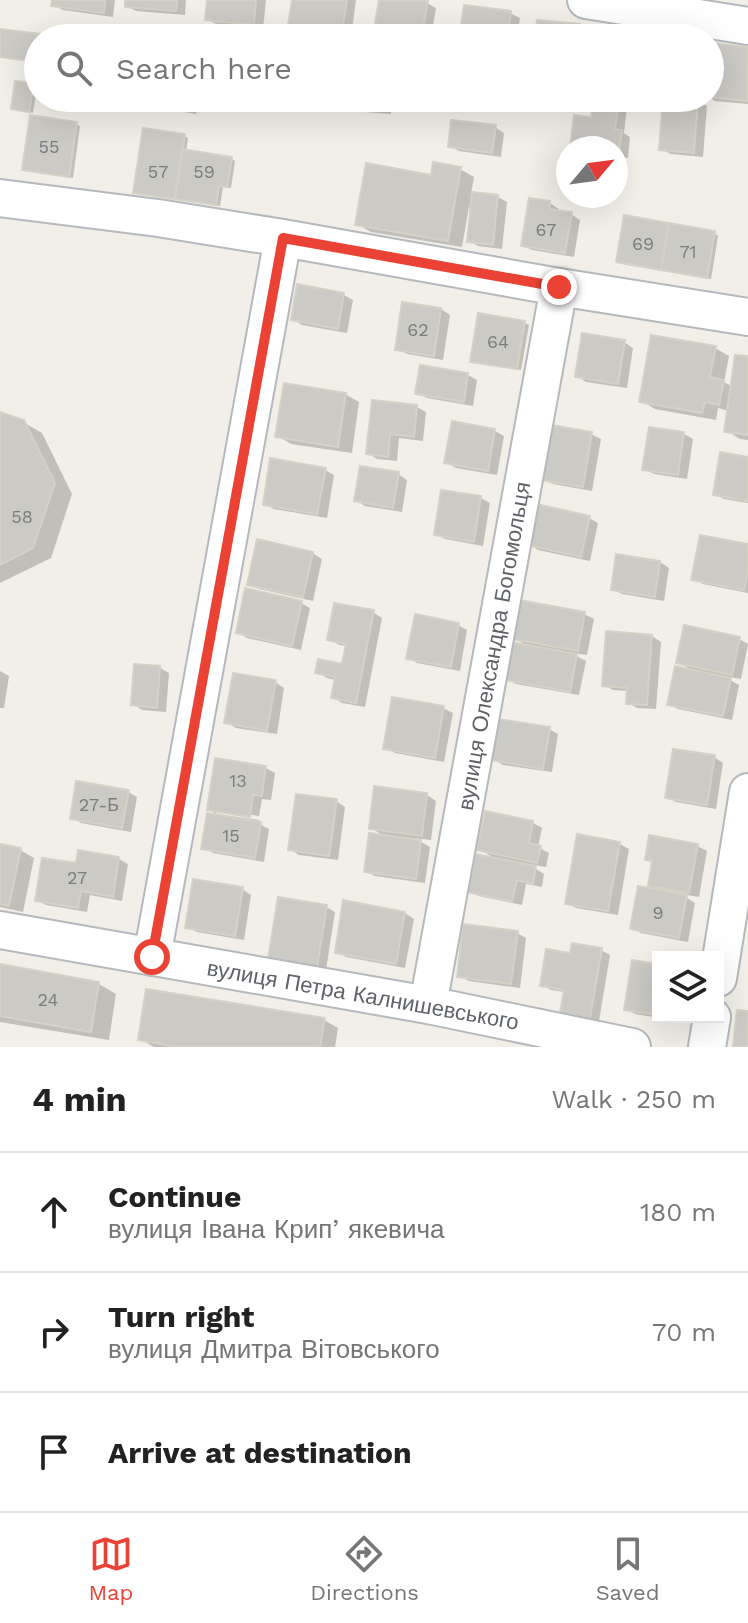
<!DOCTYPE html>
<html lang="en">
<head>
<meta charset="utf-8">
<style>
  body { margin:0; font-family:"Work Sans",sans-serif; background:#f6f6f6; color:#222 }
  .controls { position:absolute; right:24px; bottom:24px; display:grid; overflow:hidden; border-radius:0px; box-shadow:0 8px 32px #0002 }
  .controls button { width:72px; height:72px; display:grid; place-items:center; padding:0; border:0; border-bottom:2px solid #e0e0e0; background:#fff; color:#222; font:40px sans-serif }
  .compass { position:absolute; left:556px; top:136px; width:72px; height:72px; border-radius:50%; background:#fff; box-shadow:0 8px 32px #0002; rotate:61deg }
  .stop { position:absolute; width:24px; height:24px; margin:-18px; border:6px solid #ea4335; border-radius:50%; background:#fff }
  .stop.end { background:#ea4335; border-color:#fff; box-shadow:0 2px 8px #0008 }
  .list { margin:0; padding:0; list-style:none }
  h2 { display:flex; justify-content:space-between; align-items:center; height:104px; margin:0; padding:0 32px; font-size:34px }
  h2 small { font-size:26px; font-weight:400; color:#767676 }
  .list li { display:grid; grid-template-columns:52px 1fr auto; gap:24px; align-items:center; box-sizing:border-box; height:120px; padding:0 32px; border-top:2px solid #e0e0e0 }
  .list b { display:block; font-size:30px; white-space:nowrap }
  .list p { margin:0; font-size:26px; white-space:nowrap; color:#767676 }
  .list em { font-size:26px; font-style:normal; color:#767676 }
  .icon { flex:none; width:44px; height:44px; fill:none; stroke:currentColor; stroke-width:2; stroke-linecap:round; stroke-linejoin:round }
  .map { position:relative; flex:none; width:748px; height:1047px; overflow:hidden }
  .search { position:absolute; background:#fff; box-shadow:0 8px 32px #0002; left:24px; right:24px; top:24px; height:88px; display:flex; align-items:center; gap:20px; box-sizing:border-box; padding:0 28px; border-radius:44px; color:#767676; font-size:30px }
  .sheet { height:464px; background:#fff }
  nav { display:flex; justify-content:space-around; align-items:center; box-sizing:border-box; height:112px; border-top:2px solid #e0e0e0; background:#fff; font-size:22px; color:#767676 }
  nav a { display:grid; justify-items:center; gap:4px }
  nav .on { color:#ea4335 }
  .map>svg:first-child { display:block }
  .shadow { fill:#0003 }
  .building { fill:#cccac5; stroke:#d6d1c6; stroke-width:2 }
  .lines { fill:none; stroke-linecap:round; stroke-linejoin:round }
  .minor-casing { stroke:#b5b8bc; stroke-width:40 }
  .minor { stroke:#fff; stroke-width:36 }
  .route { stroke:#ea4335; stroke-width:10 }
  .labels { text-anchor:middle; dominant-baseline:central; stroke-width:8; stroke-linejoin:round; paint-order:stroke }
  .number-label { font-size:18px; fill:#7a7d7f }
  .street-label { font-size:22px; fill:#5f6368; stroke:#fff }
</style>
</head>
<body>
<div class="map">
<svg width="748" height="1047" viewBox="0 0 748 1047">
  <rect width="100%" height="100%" fill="#f1efe8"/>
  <path class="shadow" d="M54,0H115L113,17L63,10L53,5Z
    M127,0H186L185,15L136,11L127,6Z
    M209,0H266L263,29L216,24L207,19Z
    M294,0H356L351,38H288Z
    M381,0H410L427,3L436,8L431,38H382L375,34Z
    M510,13L520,18L517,38H461Z
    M579,26L589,31L588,38H537Z
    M712,45L748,49V104L715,101L710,98Z
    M33,85L37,88L33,113L13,108Z
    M135,98H199L196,114L149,106Z
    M203,98H278L277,104L254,100L252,110L212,103Z
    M306,98H392L391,114L315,108L306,103Z
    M595,98L618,100L627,105L624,133L630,137L628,158L616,156V148H574L592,119Z
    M665,98L698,101L707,106L703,157L671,154L661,149Z
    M76,124L80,126L73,178L28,171Z
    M495,127L504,133L501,157L459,151L450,146Z
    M184,136L188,138L186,152L231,158L235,161L231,188L223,187L220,206L140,194Z
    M460,169L474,177L471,194L498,197L507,202L502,249L478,246L469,241L472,207H469L462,247L371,232L357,224L433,177Z
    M550,203L559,209L558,212L571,214L580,220L574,257L532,250L523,245Z
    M714,233L718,236L711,279L622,264L618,261Z
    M344,295L353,300L347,333L302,325L293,319Z
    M441,309L450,315L443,360L407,354L397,349Z
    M525,323L529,325L521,370L476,363L472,361Z
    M624,342L633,348L627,388L586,382L577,376Z
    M715,348L729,356L724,382L733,387L748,359V440L740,439L727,431L729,411L718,408L716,420L655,409L642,401Z
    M468,375L477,380L473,406L427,398L418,393Z
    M345,394L359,402L352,453L291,444L278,436Z
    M417,407L426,412L423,441L399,438L397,461L377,459L368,453Z
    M0,414L23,422L42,433L72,494L51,558L0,583Z
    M495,431L504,436L497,475L456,468L447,462Z
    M591,434L601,439L592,491L553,484L543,479Z
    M684,434L693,439L687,479L654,474L645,469Z
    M748,459V503L724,499L715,494Z
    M325,470L334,475L327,518L274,509L265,504Z
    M398,474L407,480L402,512L365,506L356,500Z
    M481,498L490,503L483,546L445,539L436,534Z
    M589,518L598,523L590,561L538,550L529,544Z
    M748,546V593L703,584L694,579Z
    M312,553L322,559L313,601L259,589L249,584Z
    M660,562L669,568L664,601L622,594L613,589Z
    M301,603L310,608L301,650L247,638L238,632Z
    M373,612L382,618L365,707L342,703L333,697L336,680L327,678L318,672L343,666L347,646L339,645L330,639Z
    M584,614L594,619L587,655L571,653L586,661L579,695L516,684L507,679L530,647L514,638Z
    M458,625L467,630L460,671L417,663L408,658Z
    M652,636L661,642L656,709L637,708L628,703L629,691L613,690L604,685Z
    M739,639L748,644L741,679L723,676L739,685L732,720L678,709L669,704L695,672L678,662Z
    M160,668L169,673L166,712L142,710L133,704Z
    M0,671L9,676L4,708H0Z
    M275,682L284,688L277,734L236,728L227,722Z
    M443,708L453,713L444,762L395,753L386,748Z
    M549,729L558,734L552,772L503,765L493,759Z
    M714,757L723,763L716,809L676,802L667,797Z
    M266,768L275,773L271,800L262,799L259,816L216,810V814L209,809Z
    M128,792L137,797L131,832L81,823L72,818Z
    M427,795L436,801L431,840L414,838L430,847L425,883L375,876L366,871L386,837L371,828Z
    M336,801L345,807L338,860L299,855L290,849Z
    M217,814L259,820L258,823L269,829L264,862L213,853L204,848L223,817Z
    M533,823L542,828L538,847L549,853L546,867L528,864L544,874L542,887L526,884L522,905L479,896L470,891L496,859L479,849Z
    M578,837L620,844L629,849L618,915L576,908L567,903Z
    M0,846L20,850L34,858L23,912L0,907Z
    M697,846L707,851L699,897L681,894L695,903L688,942L641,933L632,928L664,893L650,885L654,863L647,859Z
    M80,853L119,859L128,864L122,901L90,895L87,912L46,905L37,900L78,866Z
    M242,889L251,895L244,940L197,932L187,927Z
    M326,907L335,912L326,970L279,963Z
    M405,913L414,919L405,968L346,957L337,952Z
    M517,933L526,938L520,988L469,981L459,976Z
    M601,950L610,955L598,1027L570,1023L565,992L551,990L542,985L572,956Z
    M0,966L99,984L116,994L109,1040L0,1022Z
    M658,966V1017H678V1021L635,1014L626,1009Z
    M324,1020L338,1028L335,1047H154L140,1039Z"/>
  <path class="building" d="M52,0H105L104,13L51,6Z
    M125,0H177L176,11L125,7Z
    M207,0H256L254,25L205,20Z
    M292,0H347L341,38H286Z
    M379,0L428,1L421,38H389L373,35Z
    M464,5L511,11L507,38H459Z
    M537,20L580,24L579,38H535Z
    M630,23L674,31L673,38H627Z
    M0,29L75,38H38V62L0,57Z
    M710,43L748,47L747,101L710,97Z
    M15,81L34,83L29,112L11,109Z
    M133,98H184L182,107Z
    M304,98H383L382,110L304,104Z
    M593,98H619L615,129L622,130L619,154H616V148H570L574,115L591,117Z
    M663,98L698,99L694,153L659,150Z
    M30,115L77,122L69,177L22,170Z
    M451,120L496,125L492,153L448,147Z
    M143,128L185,134L175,199L133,193Z
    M182,149L232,157L227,187L219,186L216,205L175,199Z
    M433,162L461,167L448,241L355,225L366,163L431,175Z
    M472,192L498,195L493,245L467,242Z
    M529,198L550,201L549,209L572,212L565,253L521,246Z
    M624,215L669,223L661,270L616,262Z
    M669,223L715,231L707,278L661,270Z
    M297,284L344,293L338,329L291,320Z
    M402,302L441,308L434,356L395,350Z
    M478,313L525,321L517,369L470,362Z
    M582,333L625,340L618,384L575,377Z
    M651,335L716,346L710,377L724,380L719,405L705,402L702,413L639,402Z
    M735,355L748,356V435L724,432Z
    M420,365L468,373L464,402L415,394Z
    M284,383L346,393L338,447L275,437Z
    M372,400L417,405L414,437L390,434L388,457L366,454Z
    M0,412L24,420L55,483L33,548L0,565Z
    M452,421L495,429L488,471L444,463Z
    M551,425L592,432L583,487L541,480Z
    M649,427L684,432L678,475L642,470Z
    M720,452L748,457V501L713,495Z
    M270,458L326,468L317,514L263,505Z
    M360,466L399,472L393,508L354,501Z
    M441,490L481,496L474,542L434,535Z
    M536,504L590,516L581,557L527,545Z
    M700,535L748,544V570L744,590L691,580Z
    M257,539L313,552L303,597L247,585Z
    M616,554L660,561L655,597L611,590Z
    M245,588L302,601L292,646L236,633Z
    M519,600L585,612L578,651L512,639Z
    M334,603L374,610L356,703L331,698L335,677L315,673L318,659L342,664L346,644L327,640Z
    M415,614L459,623L451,667L406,659Z
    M684,625L740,637L732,675L676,663Z
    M606,631L652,635L647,705L626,704L627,688L602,686Z
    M511,642L577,654L570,692L505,680Z
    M134,664L160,666L157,708L131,705Z
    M675,666L731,678L723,716L667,705Z
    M233,673L276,680L267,731L224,723Z
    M392,697L444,706L435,758L383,749Z
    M498,719L550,727L543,769L491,760Z
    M673,749L715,755L707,805L665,798Z
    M215,758L266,766L262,796L253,795L250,817L207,810Z
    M76,781L129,790L122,828L70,819Z
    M374,786L427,793L422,836L369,829Z
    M296,794L337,799L329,856L288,850Z
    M485,811L533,821L529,843L541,846L537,863L477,850Z
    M207,813L261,822L255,858L201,849Z
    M369,833L421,840L416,879L364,872Z
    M577,834L620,842L608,911L565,904Z
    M649,835L698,844L689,893L648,886L652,861L645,860Z
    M0,844L21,848L9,906L0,904Z
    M78,850L119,857L113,897L81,891L78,908L35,901L42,858L76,863Z
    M475,854L536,866L533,884L517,880L512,902L467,892Z
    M193,879L243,887L235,936L185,928Z
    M638,886L687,895L679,938L630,929Z
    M278,897L327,905L317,967L268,959Z
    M343,900L405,912L396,964L335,953Z
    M463,924L518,931L511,984L457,977Z
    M572,943L602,948L589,1024L559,1018L564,990L540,986L546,949L570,953Z
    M632,960L658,964V1015L624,1010Z
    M0,964L99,982L91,1032L0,1016Z
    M146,989L325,1018L320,1047H178L138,1040Z
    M737,1010L748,1011V1047H733Z"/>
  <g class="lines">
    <g class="minor-casing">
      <path id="minor" d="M586,0L748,26
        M0,198L158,218L283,238L559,287L748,317
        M0,930L428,1005L632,1047
        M152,957L283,238
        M718,978L748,792
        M428,1005L559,287
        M707,1047L712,1017"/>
    </g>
    <use href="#minor" class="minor"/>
  </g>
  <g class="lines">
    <path class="route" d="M152,957L283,238L559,287"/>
  </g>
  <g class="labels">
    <g class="number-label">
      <text x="49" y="146">55</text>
      <text x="158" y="171">57</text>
      <text x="204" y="171">59</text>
      <text x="546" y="229">67</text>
      <text x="643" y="243">69</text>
      <text x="688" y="251">71</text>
      <text x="418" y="329">62</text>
      <text x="498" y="341">64</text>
      <text x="22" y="516">58</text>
      <text x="238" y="780">13</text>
      <text x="99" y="804">27-Б</text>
      <text x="231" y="835">15</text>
      <text x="77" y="877">27</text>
      <text x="658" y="912">9</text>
      <text x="48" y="999">24</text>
    </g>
    <g class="street-label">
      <text transform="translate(494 646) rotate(-80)">вулиця Олександра Богомольця</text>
      <text transform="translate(363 995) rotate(10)">вулиця Петра Калнишевського</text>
    </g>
  </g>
</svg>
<div class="controls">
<button><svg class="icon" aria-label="layers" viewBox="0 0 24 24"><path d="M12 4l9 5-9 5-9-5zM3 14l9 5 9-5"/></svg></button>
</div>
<svg class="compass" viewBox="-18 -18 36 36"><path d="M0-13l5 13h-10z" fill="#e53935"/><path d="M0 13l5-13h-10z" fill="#767676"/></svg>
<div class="stop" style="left:152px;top:957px"></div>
<div class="stop end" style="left:559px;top:287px"></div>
<div class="search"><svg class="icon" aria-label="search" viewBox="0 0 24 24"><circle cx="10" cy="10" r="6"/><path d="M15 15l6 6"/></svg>Search here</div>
</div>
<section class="sheet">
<h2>4 min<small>Walk · 250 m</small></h2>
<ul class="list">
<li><svg class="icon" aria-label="ahead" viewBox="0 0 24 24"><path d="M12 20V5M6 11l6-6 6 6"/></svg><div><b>Continue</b><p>вулиця Івана Крипʼякевича</p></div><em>180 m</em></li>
<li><svg class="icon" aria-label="right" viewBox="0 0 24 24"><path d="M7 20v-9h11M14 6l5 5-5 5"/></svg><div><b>Turn right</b><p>вулиця Дмитра Вітовського</p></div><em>70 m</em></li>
<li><svg class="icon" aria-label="arrive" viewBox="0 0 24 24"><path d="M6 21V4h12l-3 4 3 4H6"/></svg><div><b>Arrive at destination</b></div></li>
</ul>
</section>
<nav>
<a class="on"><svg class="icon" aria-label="map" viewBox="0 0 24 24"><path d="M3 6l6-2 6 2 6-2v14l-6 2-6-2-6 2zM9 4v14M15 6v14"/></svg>Map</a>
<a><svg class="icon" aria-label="directions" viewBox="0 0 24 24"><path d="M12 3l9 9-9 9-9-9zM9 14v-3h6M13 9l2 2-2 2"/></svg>Directions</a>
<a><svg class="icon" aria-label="saved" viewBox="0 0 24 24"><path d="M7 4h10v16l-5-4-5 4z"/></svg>Saved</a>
</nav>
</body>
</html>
